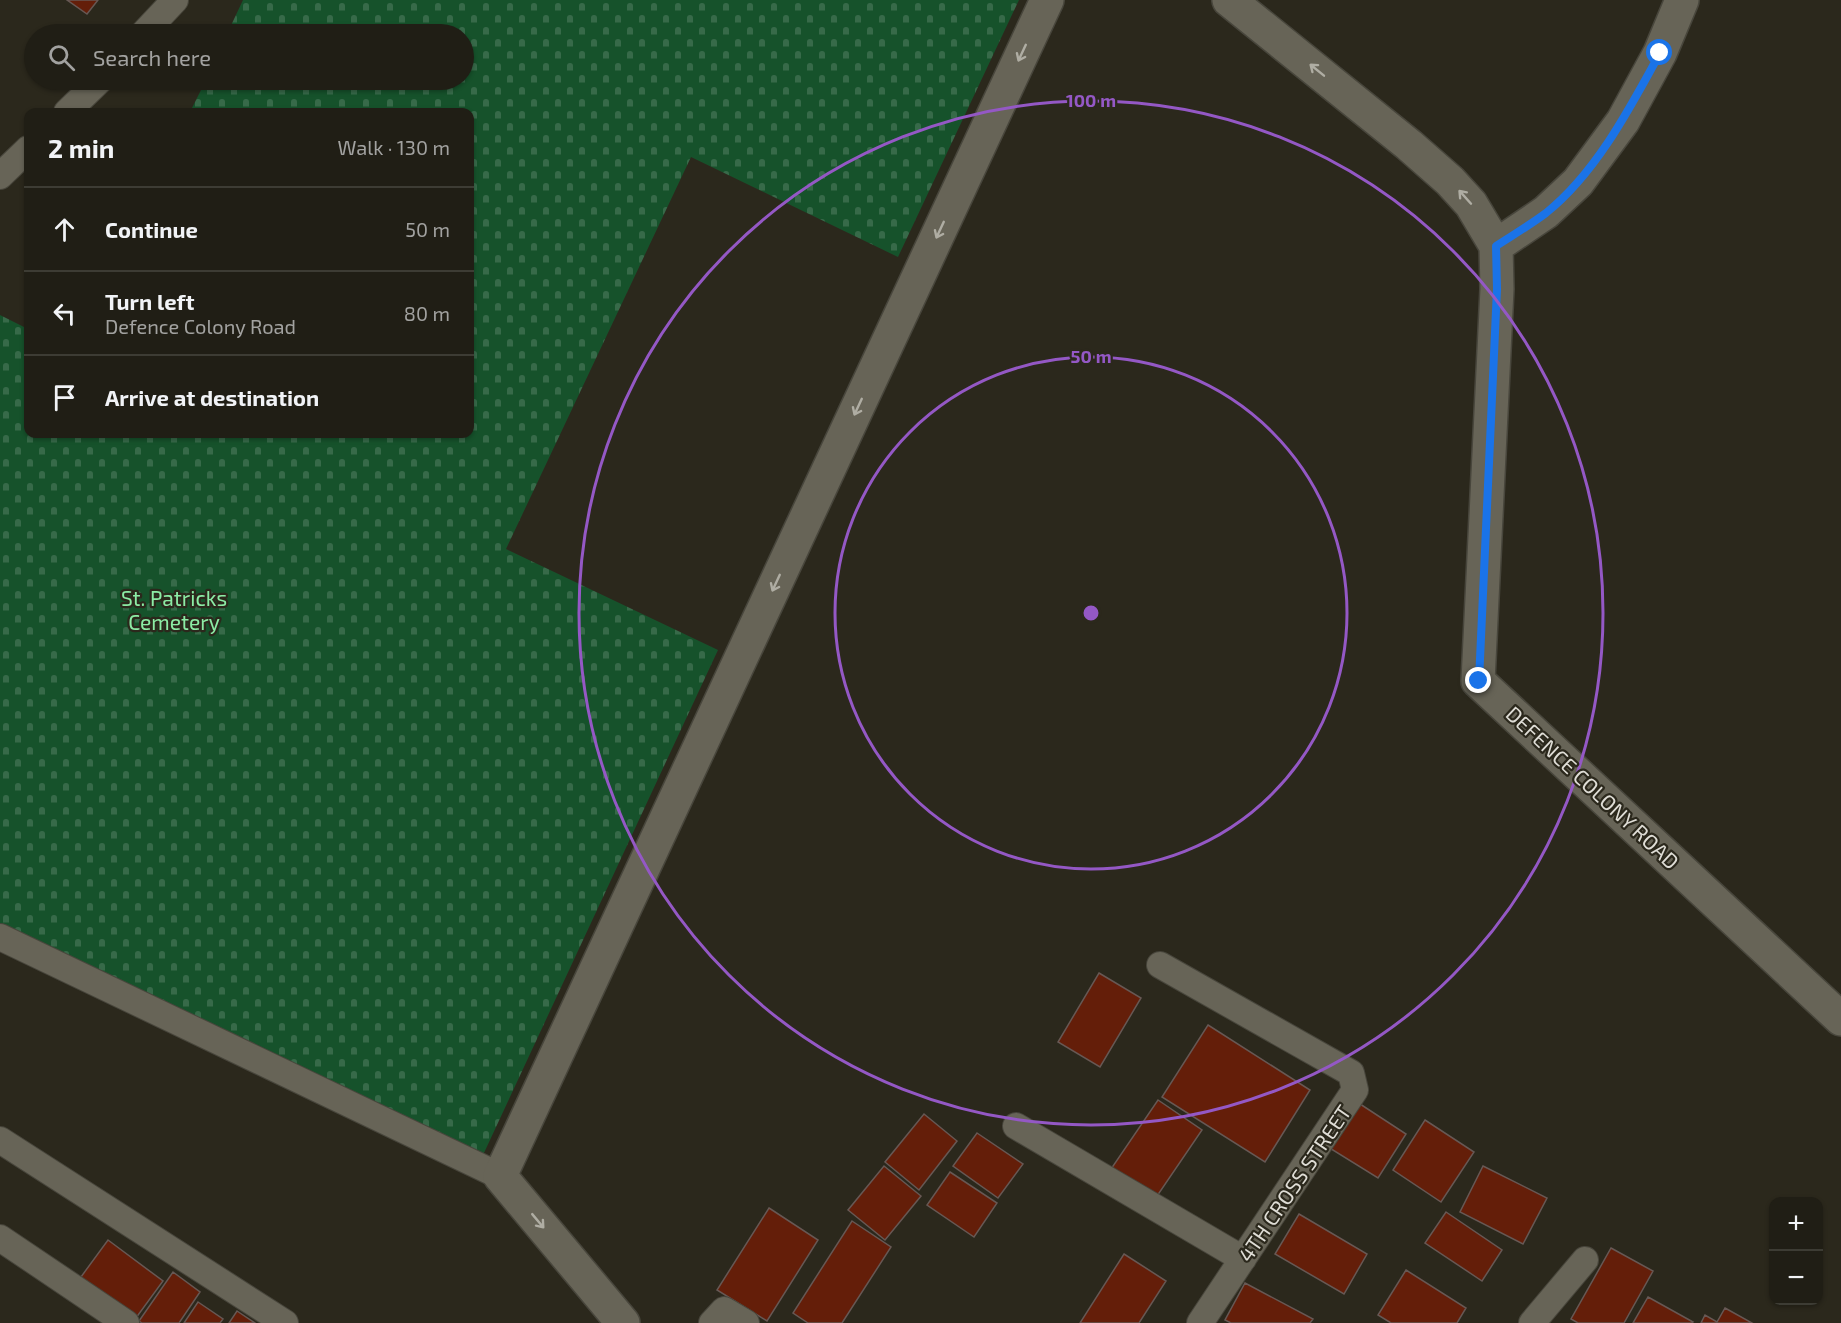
<!DOCTYPE html>
<html lang="en">
<head>
<meta charset="utf-8">
<style>
  body { margin:0; font-family:"Exo 2",sans-serif; background:#2d2b22; color:#f1f3f6 }
  .controls { position:absolute; right:18px; bottom:18px; display:grid; overflow:hidden; border-radius:12px; box-shadow:0 2px 4px #0004 }
  .controls button { width:54px; height:54px; display:grid; place-items:center; padding:0; border:0; border-bottom:2px solid #3d3c34; background:#201e15; color:#f1f3f6; font:30px sans-serif }
  .stop { position:absolute; width:18px; height:18px; margin:-14px; border:4px solid #1a73e8; border-radius:50%; background:#fff }
  .stop.end { background:#1a73e8; border-color:#fff; box-shadow:0 2px 6px #0008 }
  .list { margin:0; padding:0; list-style:none }
  h2 { display:flex; justify-content:space-between; align-items:center; height:78px; margin:0; padding:0 24px; font-size:26px }
  h2 small { font-size:20px; font-weight:400; color:#a2a2a0 }
  .list li { display:grid; grid-template-columns:39px 1fr auto; gap:18px; align-items:center; box-sizing:border-box; height:84px; padding:0 24px; border-top:2px solid #3d3c34 }
  .list b { display:block; font-size:22px; white-space:nowrap }
  .list p { margin:0; font-size:20px; white-space:nowrap; color:#a2a2a0 }
  .list em { font-size:20px; font-style:normal; color:#a2a2a0 }
  .icon { flex:none; width:33px; height:33px; fill:none; stroke:currentColor; stroke-width:2; stroke-linecap:round; stroke-linejoin:round }
  .map { position:relative; flex:none; width:1841px; height:1323px; overflow:hidden }
  .search { position:absolute; background:#201e15; box-shadow:0 2px 4px #0004; left:24px; top:24px; width:450px; height:66px; display:flex; align-items:center; gap:15px; box-sizing:border-box; padding:0 21px; border-radius:33px; color:#a2a2a0; font-size:22px }
  .panel { position:absolute; background:#201e15; box-shadow:0 2px 4px #0004; left:24px; top:108px; width:450px; height:330px; border-radius:12px }
  .map>svg:first-child { display:block }
  .cemetery { fill:url(#cemetery-stones) }
  .building { fill:#641e09; stroke:#675854; stroke-width:1.5 }
  .lines { fill:none; stroke-linecap:round; stroke-linejoin:round }
  .street-casing { stroke:#48463c; stroke-width:28 }
  .secondary-casing { stroke:#48463c; stroke-width:36 }
  .street { stroke:#676457; stroke-width:26 }
  .secondary { stroke:#676457; stroke-width:33 }
  .oneway { stroke:#afada3 }
  .route { stroke:#1a73e8; stroke-width:8 }
  .ring { fill:none; stroke:#9458c5; stroke-width:3 }
  .labels { text-anchor:middle; dominant-baseline:central; stroke-width:4.5; stroke-linejoin:round; paint-order:stroke }
  .park-label { font-size:21px; fill:#8ceca5; stroke:#2b281c }
  .street-label { font-size:21px; fill:#dfddd6; stroke:#2b281c }
  .centre { fill:#9458c5; stroke:#2b281c; stroke-width:3 }
  .ring-label { font-size:18px; text-anchor:middle; font-weight:bold; fill:#9458c5; stroke:#2b281c; stroke-width:4.5; stroke-linejoin:round; paint-order:stroke }
</style>
</head>
<body>
<div class="map">
<svg width="1841" height="1323" viewBox="0 0 1841 1323">
  <defs>
    <pattern id="cemetery-stones" width="16" height="16" patternUnits="userSpaceOnUse" patternTransform="scale(1.5)"><rect width="16" height="16" fill="#16522b"/><path d="M2 7V4a2 2 0 0 1 4 0v3zM10 15v-3a2 2 0 0 1 4 0v3z" fill="#376a49"/></pattern>
  </defs>
  <rect width="100%" height="100%" fill="#2b281c"/>
  <path class="cemetery" d="M243,0H1019L898,257L691,157L506,549L718,650L483,1155L0,928V315L28,329V434H470V112H190L206,80H464V34H227Z"/>
  <path class="building" d="M67,0H98L87,14Z
    M1099,973L1141,998L1100,1067L1058,1042Z
    M1208,1025L1310,1090L1265,1162L1162,1097Z
    M1158,1100L1202,1130L1155,1199L1111,1169Z
    M1357,1102L1406,1134L1378,1178L1328,1147Z
    M924,1114L957,1141L919,1190L885,1162Z
    M1425,1120L1474,1152L1441,1202L1393,1170Z
    M977,1133L1023,1164L998,1198L953,1166Z
    M884,1166L921,1196L885,1240L848,1210Z
    M1483,1166L1547,1198L1523,1244L1460,1212Z
    M950,1172L997,1203L974,1237L927,1205Z
    M769,1208L818,1240L767,1321L717,1290Z
    M1446,1212L1502,1250L1482,1281L1425,1243Z
    M1299,1214L1367,1254L1344,1294L1275,1254Z
    M852,1221L891,1247L842,1323H808L793,1313Z
    M108,1240L163,1281L133,1322L78,1281Z
    M1611,1248L1653,1271L1624,1323H1578L1571,1319Z
    M1124,1254L1166,1281L1139,1323H1080Z
    M1406,1270L1466,1308L1457,1323H1391L1378,1315Z
    M173,1272L200,1292L179,1323H142L139,1321Z
    M1245,1283L1313,1319L1310,1323H1231L1225,1320Z
    M1648,1297L1693,1322L1692,1323H1633Z
    M198,1302L223,1319L220,1323H184Z
    M1725,1308L1752,1323H1701L1705,1315L1717,1322Z
    M237,1311L255,1323H229Z"/>
  <g class="lines">
    <g class="street-casing">
      <path id="street" d="M143,34L175,0
        M67,112L100,80
        M0,176L28,149
        M0,937L500,1176
        M1160,965L1351,1073L1355,1090L1200,1323
        M1016,1126L1243,1259
        M0,1140L285,1323
        M0,1238L126,1323
        M712,1323L724,1310L746,1323
        M1532,1323L1585,1260"/>
    </g>
    <g class="secondary-casing">
      <path id="secondary" d="M1229,0L1409,145L1450,181L1471,204L1496,246L1497,289L1478,681L1841,1019
        M1496,246L1546,212L1578,182L1623,121L1660,53L1682,0
        M623,1323L500,1176L1047,0"/>
    </g>
    <use href="#street" class="street"/>
    <use href="#secondary" class="secondary"/>
  </g>
  <defs><path id="oneway-shaft" d="M-6 0H5M1.5-3L5.5 0L1.5 3" fill="none" stroke-width="1.6" stroke-linecap="round" stroke-linejoin="round" transform="scale(1.5)"/></defs>
  <g class="oneway">
    <use href="#oneway-shaft" transform="translate(1022 53) rotate(115)"/>
    <use href="#oneway-shaft" transform="translate(1317 70) rotate(-141)"/>
    <use href="#oneway-shaft" transform="translate(1465 197) rotate(-132)"/>
    <use href="#oneway-shaft" transform="translate(940 230) rotate(115)"/>
    <use href="#oneway-shaft" transform="translate(858 407) rotate(115)"/>
    <use href="#oneway-shaft" transform="translate(776 583) rotate(115)"/>
    <use href="#oneway-shaft" transform="translate(538 1221) rotate(50)"/>
  </g>
  <g class="lines">
    <path class="route" d="M1479,681L1497,289L1496,246C1513,235 1530,225 1546,213C1596,173 1630,108 1660,53"/>
  </g>
  <g class="ring">
    <circle cx="1091" cy="613" r="256"/>
    <circle cx="1091" cy="613" r="512"/>
  </g>
  <g class="labels">
    <g class="park-label">
      <text x="174" y="597">St. Patricks<tspan x="174" dy="24">Cemetery</tspan></text>
    </g>
    <g class="street-label">
      <text transform="translate(1593 787) rotate(43)">DEFENCE COLONY ROAD</text>
      <text transform="translate(1294 1183) rotate(-56)">4TH CROSS STREET</text>
    </g>
  </g>
  <circle cx="1091" cy="613" r="9" class="centre"/>
  <g class="ring-label">
    <text x="1091" y="107">100 m</text>
    <text x="1091" y="363">50 m</text>
  </g>
</svg>
<div class="controls">
<button>+</button>
<button>−</button>
</div>
<div class="stop" style="left:1660px;top:53px"></div>
<div class="stop end" style="left:1479px;top:681px"></div>
<div class="search"><svg class="icon" aria-label="search" viewBox="0 0 24 24"><circle cx="10" cy="10" r="6"/><path d="M15 15l6 6"/></svg>Search here</div>
<section class="panel">
<h2>2 min<small>Walk · 130 m</small></h2>
<ul class="list">
<li><svg class="icon" aria-label="ahead" viewBox="0 0 24 24"><path d="M12 20V5M6 11l6-6 6 6"/></svg><div><b>Continue</b></div><em>50 m</em></li>
<li><svg class="icon" aria-label="left" viewBox="0 0 24 24"><path d="M17 20v-9H6M10 6l-5 5 5 5"/></svg><div><b>Turn left</b><p>Defence Colony Road</p></div><em>80 m</em></li>
<li><svg class="icon" aria-label="arrive" viewBox="0 0 24 24"><path d="M6 21V4h12l-3 4 3 4H6"/></svg><div><b>Arrive at destination</b></div></li>
</ul>
</section>
</div>
</body>
</html>
